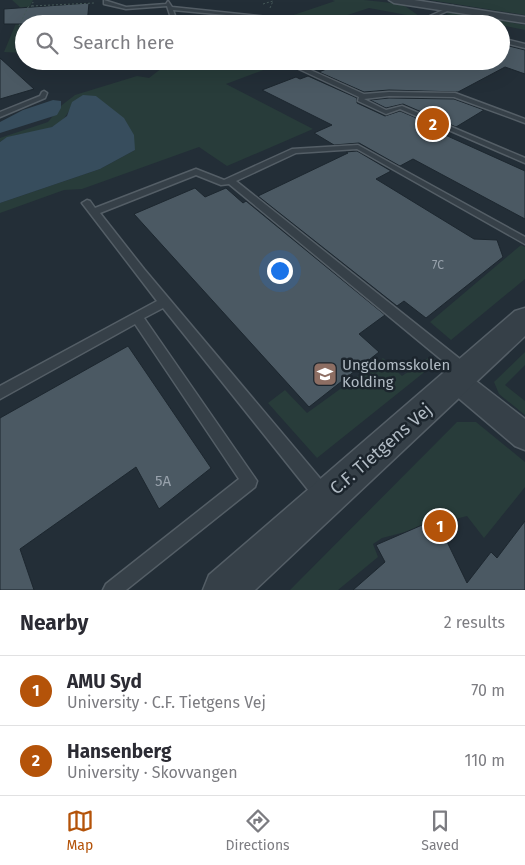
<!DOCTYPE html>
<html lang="en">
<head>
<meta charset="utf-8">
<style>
  body { margin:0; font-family:"Fira Sans",sans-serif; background:#f7f7f7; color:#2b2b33 }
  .you { position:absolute; left:279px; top:270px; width:18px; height:18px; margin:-12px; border:4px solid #fff; border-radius:50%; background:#1a73e8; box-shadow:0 0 0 8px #1a73e833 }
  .badge { display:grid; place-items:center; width:32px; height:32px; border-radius:50%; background:#b45309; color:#fff; font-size:16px; font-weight:700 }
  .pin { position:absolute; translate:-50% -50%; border:2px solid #fff; box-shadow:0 1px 5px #0006 }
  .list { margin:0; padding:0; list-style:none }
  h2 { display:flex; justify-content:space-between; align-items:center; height:65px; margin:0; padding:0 20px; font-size:21px }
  h2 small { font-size:16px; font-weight:400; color:#7c7c81 }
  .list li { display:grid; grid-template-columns:32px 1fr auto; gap:15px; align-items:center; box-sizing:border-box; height:70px; padding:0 20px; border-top:1px solid #e1e1e2 }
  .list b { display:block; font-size:19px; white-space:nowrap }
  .list p { margin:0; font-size:16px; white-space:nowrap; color:#7c7c81 }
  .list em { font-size:16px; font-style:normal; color:#7c7c81 }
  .icon { flex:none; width:28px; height:28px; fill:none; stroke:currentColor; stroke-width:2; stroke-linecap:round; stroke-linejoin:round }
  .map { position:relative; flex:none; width:525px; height:590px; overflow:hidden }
  .search { position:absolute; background:#fff; box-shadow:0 5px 20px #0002; left:15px; right:15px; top:15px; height:55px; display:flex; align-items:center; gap:12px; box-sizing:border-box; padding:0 18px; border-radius:28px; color:#7c7c81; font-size:19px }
  .sheet { height:205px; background:#fff }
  nav { display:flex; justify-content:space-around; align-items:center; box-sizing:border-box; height:70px; border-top:1px solid #e1e1e2; background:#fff; font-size:14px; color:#7c7c81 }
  nav a { display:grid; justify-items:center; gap:2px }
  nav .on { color:#b45309 }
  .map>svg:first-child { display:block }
  .green { fill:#283c3a }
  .water { fill:#374d5d }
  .building { fill:#4b5963; stroke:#1d272f }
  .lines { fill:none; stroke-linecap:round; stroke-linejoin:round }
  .service-casing { stroke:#545e66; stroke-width:3 }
  .minor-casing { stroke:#545e66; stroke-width:3 }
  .tertiary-casing { stroke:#545e66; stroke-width:3 }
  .path { stroke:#465959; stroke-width:1; stroke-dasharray:2 2; stroke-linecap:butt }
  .service { fill:#364048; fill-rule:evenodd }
  .minor { fill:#364048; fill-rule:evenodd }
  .tertiary { fill:#364048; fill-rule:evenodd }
  .labels { text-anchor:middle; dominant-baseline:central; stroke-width:5; stroke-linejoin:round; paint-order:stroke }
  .number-label { font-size:12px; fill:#98a2ac }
  .poi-label { font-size:15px; fill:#b1bbc4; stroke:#1c252d; text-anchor:start }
  .near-number-label { font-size:15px; fill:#98a2ac }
  .near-street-label { font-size:18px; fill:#b1bbc4; stroke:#1c252d }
</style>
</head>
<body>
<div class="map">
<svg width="525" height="590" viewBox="0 0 525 590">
  <rect width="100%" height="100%" fill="#232e37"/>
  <path class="green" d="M12,0H33L19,28L14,48H24V53L4,52L22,9Z
    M332,0H364L402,4L422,18L407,24L397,22L412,16L369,8L320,24H267L335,1Z
    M430,0H525V15Z
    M451,12L525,25V30L446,14Z
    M171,61H288L226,84L313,129L227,166L199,147L82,189L64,190L0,213V203L100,169L135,150L96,96C66,94 75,117 52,127C35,135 15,131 0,142V138L48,122L62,105L75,95L137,76L149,78Z
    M521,245L525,247V279L451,340L430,322Z
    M525,352V365L505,385L525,401V415L499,394L494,382Z
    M431,356L437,362L317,458L268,403L285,390L307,413L383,358L402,376Z
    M457,422H476L525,462V487L484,538L467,516L382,538L373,544L378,557L338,590H290Z"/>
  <path class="water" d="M83,95L96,96L124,118L134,135L135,150L100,169L0,203V142L7,137L52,127L67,116L72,102Z
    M53,100L61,101V108L57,115L0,133V122L23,110Z"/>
  <path class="building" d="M89,3L87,24H4V9Z
    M501,44L525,50V74L505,67L458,92L389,90L364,92L319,72L346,61H501Z
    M0,58L34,89L0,99Z
    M308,76L357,98V103L385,116L400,111L447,131L443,134L525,171V219L413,159L400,166L359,143L334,145L314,133L332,125L262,90L296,77L300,79Z
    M389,98L454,99L484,110L456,127L403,104L386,108L370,100Z
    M357,151L391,171L376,179L474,239L497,240L503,257L426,318L404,301L397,306L258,196L348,153L346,152Z
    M195,188L205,197L226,188L243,203L246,201L385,315L359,334L379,352L309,407L134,214Z
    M128,346L211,468L159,509L136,467L20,549L34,590H0V418Z
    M436,519L467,583L491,552L497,558L525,521V590H353L385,562L376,545Z"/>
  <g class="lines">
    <g class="service-casing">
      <path id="service" d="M104,0L126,7L166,4L168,1L172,7L267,17L250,24H243L258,18L173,10L178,24H173L167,6L126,9L104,4Z
        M452,6L456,7L430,19L446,24L426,21L419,24H412Z
        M501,38L525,44V48L501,42Z
        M290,61H300L295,63L364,94L389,92L455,93L525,119V123L454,97L389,96L364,99L386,110L402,106L525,158V163L400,109L386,114L358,101L359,97L288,64Z
        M44,91L47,93L45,98L0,117V112L40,96L42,92Z
        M358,145L525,237V244L357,149L296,153L236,181L470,367L472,371L470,375L465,377L460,375L229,184L221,185L196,175L100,213L144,269L329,489L331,495L329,501L323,503L317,501L163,308L144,318L257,481L255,487L126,590H103L106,584L239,479L135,324L0,399V386L157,301L82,203L87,200L90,201L95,208L196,169L224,180L292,149Z"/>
    </g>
    <g class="minor-casing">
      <path id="minor" d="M458,371L467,374L525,419V450L515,446L449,390L445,382L449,374Z"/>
    </g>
    <g class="tertiary-casing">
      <path id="tertiary" d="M389,0H414L525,17V23L394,3Z
        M525,308V336L255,590H203L209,575L515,311Z"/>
    </g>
    <path class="path" d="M263,4L273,1L270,8
      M32,6L94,3
      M19,26L28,7L32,6L33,2"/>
    <use href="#service" class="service"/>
    <use href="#minor" class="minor"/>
    <use href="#tertiary" class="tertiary"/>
  </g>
  <defs>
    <g id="university-square" transform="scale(1.25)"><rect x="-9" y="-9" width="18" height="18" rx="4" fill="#8d6e63" stroke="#1c252d"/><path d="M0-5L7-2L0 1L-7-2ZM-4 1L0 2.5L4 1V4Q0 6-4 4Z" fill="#fff"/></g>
  </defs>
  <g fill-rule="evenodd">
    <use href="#university-square" x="325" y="374"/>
  </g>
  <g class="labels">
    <g class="number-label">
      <text x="438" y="265">7C</text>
    </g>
    <g class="poi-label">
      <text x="342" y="365">Ungdomsskolen<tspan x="342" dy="17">Kolding</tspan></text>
    </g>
    <g class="near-number-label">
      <text x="163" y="481">5A</text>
    </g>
    <g class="near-street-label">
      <text transform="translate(381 449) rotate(-41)">C.F. Tietgens Vej</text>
    </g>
  </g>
</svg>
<div class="you"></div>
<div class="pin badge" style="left:440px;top:526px">1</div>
<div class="pin badge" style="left:433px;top:124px">2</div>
<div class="search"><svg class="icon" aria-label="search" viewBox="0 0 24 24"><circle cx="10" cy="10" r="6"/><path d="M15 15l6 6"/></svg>Search here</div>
</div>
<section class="sheet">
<h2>Nearby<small>2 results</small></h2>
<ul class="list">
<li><span class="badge">1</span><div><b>AMU Syd</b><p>University · C.F. Tietgens Vej</p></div><em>70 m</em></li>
<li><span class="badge">2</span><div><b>Hansenberg</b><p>University · Skovvangen</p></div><em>110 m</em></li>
</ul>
</section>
<nav>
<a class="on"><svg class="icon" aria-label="map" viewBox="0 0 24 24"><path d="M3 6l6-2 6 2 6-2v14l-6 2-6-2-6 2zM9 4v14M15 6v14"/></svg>Map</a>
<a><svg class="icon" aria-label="directions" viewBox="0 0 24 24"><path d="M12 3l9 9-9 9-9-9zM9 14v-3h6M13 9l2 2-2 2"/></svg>Directions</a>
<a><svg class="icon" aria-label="saved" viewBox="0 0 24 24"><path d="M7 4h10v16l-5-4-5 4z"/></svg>Saved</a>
</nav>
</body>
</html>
